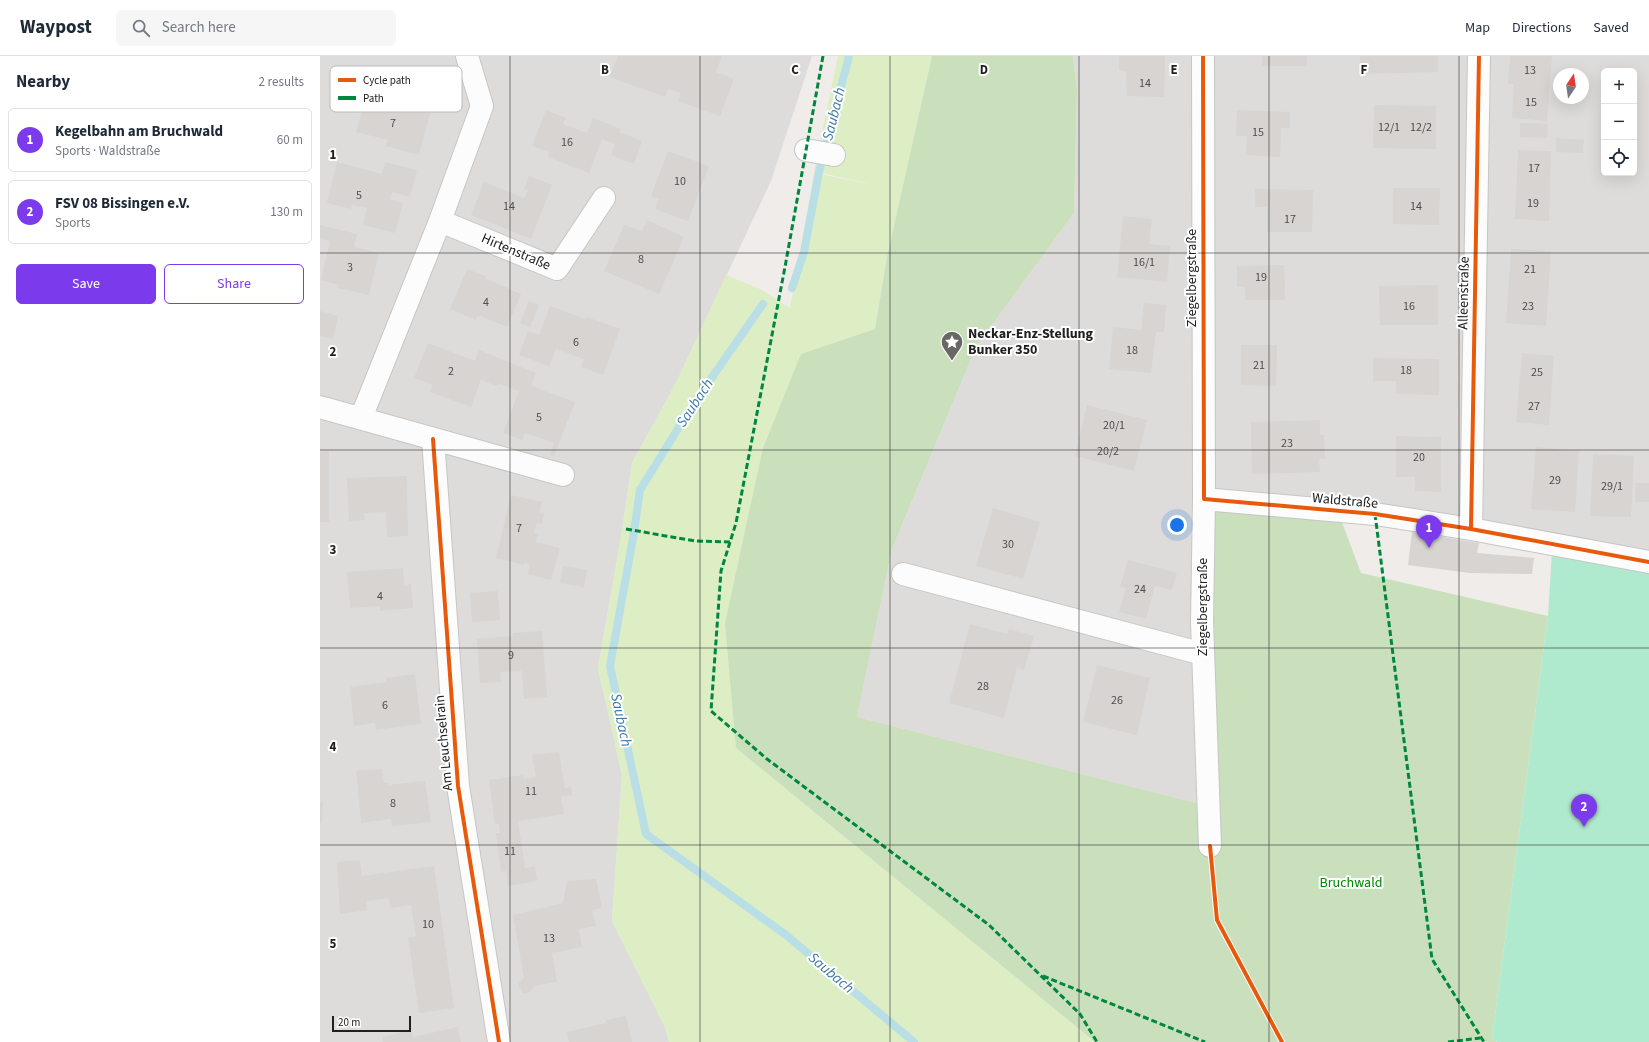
<!DOCTYPE html>
<html lang="en">
<head>
<meta charset="utf-8">
<style>
  body { margin:0; font-family:"Source Sans 3",sans-serif; background:#f6f6f7; color:#1f2937 }
  .controls { position:absolute; right:12px; top:12px; display:grid; overflow:hidden; border-radius:6px; box-shadow:0 4px 16px #0002 }
  .controls button { width:36px; height:36px; display:grid; place-items:center; padding:0; border:0; border-bottom:1px solid #e0e1e3; background:#fff; color:#1f2937; font:20px sans-serif }
  .compass { position:absolute; left:1233px; top:12px; width:36px; height:36px; border-radius:50%; background:#fff; box-shadow:0 4px 16px #0002; rotate:13deg }
  .scale { position:absolute; left:12px; bottom:10px; width:79px; box-sizing:border-box; padding-left:4px; border:2px solid #202020; border-top:0; font-size:11px; line-height:14px; white-space:nowrap; color:#202020; -webkit-text-stroke:3px #fff; paint-order:stroke }
  .you { position:absolute; left:857px; top:469px; width:14px; height:14px; margin:-10px; border:3px solid #fff; border-radius:50%; background:#1a73e8; box-shadow:0 0 0 6px #1a73e833 }
  .badge { display:grid; place-items:center; width:26px; height:26px; border-radius:50%; background:#7c3aed; color:#fff; font-size:13px; font-weight:700 }
  .pin { position:absolute; translate:-50% -33px; filter:drop-shadow(0 1px 2px #0008) }
  .pin::after { content:''; position:absolute; top:21px; width:14px; height:12px; background:inherit; clip-path:polygon(0 0,100% 0,50% 100%) }
  .list { margin:0; padding:0; list-style:none }
  h2 { display:flex; justify-content:space-between; align-items:center; height:52px; margin:0; padding:0 16px; font-size:17px }
  h2 small { font-size:13px; font-weight:400; color:#747a83 }
  .list li { display:grid; grid-template-columns:26px 1fr auto; gap:12px; align-items:center; box-sizing:border-box; height:64px; margin:0 8px 8px; padding:0 8px; border:1px solid #e0e1e3; border-radius:6px }
  .list b { display:block; font-size:15px; white-space:nowrap }
  .list p { margin:0; font-size:13px; white-space:nowrap; color:#747a83 }
  .list em { font-size:13px; font-style:normal; color:#747a83 }
  .actions { display:flex; gap:8px; padding:12px 16px }
  .actions a { flex:1; padding:9px 0; border:1px solid #7c3aed; border-radius:6px; text-align:center; font-size:14px; color:#7c3aed }
  .actions .main { background:#7c3aed; color:#fff }
  .icon { flex:none; width:22px; height:22px; fill:none; stroke:currentColor; stroke-width:2; stroke-linecap:round; stroke-linejoin:round }
  .map { position:relative; flex:none; width:1329px; height:986px; overflow:hidden }
  header { display:flex; align-items:center; gap:24px; box-sizing:border-box; height:56px; padding:0 20px; background:#fff; border-bottom:1px solid #e0e1e3 }
  header strong { font-size:19px }
  nav { display:flex; gap:22px; margin-inline-start:auto; font-size:14px }
  .search { width:280px; height:36px; background:#f6f6f7; display:flex; align-items:center; gap:10px; box-sizing:border-box; padding:0 14px; border-radius:6px; color:#747a83; font-size:15px }
  main { display:flex }
  aside { flex:1; background:#fff }
  .map>svg:first-child { display:block }
  .residential { fill:#dedcda; fill-rule:evenodd }
  .grass { fill:#ddeec5 }
  .forest { fill:#cadfbc }
  .pitch { fill:#b0eace }
  .lines { fill:none; stroke-linecap:round; stroke-linejoin:round }
  .stream { stroke:#b9dee5; stroke-width:8 }
  .building { fill:#d7d4d1 }
  .minor-casing { stroke:#c7c6c5; stroke-width:24 }
  .minor { stroke:#fdfcfc; stroke-width:22 }
  .quiet { stroke:#00873e; stroke-width:3; stroke-dasharray:6 3; stroke-linecap:butt }
  .cycleway-casing { stroke:#fff; stroke-width:6 }
  .cycleway { stroke:#e8590c; stroke-width:4 }
  .grid { fill:none; stroke:#202020; stroke-width:1; stroke-opacity:0.55 }
  .labels { text-anchor:middle; dominant-baseline:central; stroke-width:4; stroke-linejoin:round; paint-order:stroke }
  .number-label { font-size:12px; fill:#4e4d4c }
  .street-label { font-size:14px; fill:#202020; stroke:#fff }
  .poi-label { font-size:14px; font-weight:bold; fill:#202020; stroke:#fff; text-anchor:start }
  .park-label { font-size:14px; fill:#028605; stroke:#fff }
  .water-label { font-size:15px; font-style:italic; fill:#3d79a9; stroke:#fff }
  .key { fill:#fff; stroke:#bcbcbc; stroke-width:1 }
  .key-label { font-size:11px; fill:#202020 }
  .grid-label { font-size:13px; text-anchor:middle; font-weight:bold; fill:#202020; stroke:#fff; stroke-width:4; stroke-linejoin:round; paint-order:stroke }
</style>
</head>
<body>
<header>
<strong>Waypost</strong>
<div class="search"><svg class="icon" aria-label="search" viewBox="0 0 24 24"><circle cx="10" cy="10" r="6"/><path d="M15 15l6 6"/></svg>Search here</div>
<nav><a>Map</a><a>Directions</a><a>Saved</a></nav>
</header>
<main>
<aside>
<h2>Nearby<small>2 results</small></h2>
<ul class="list">
<li><span class="badge">1</span><div><b>Kegelbahn am Bruchwald</b><p>Sports · Waldstraße</p></div><em>60 m</em></li>
<li><span class="badge">2</span><div><b>FSV 08 Bissingen e.V.</b><p>Sports</p></div><em>130 m</em></li>
</ul>
<div class="actions"><a class="main">Save</a><a>Share</a></div>
</aside>
<div class="map">
<svg width="1329" height="986" viewBox="0 0 1329 986">
  <rect width="100%" height="100%" fill="#efece9"/>
  <path class="residential" d="M0,0H492L451,125L356,327L312,407L301,481L278,612L302,719L292,865L345,971L349,986H0Z
    M753,0H1329V510L1020,461L880,748L537,661L572,493L656,291L754,157L757,34ZM1284,15H1314V117H1284ZM1239,18H1263V42H1239Z"/>
  <path class="grass" d="M518,0H612L567,201L555,273L481,298L416,692L775,986H349L345,971L292,865L302,719L278,612L301,481L312,407L356,327L406,219L440,233L470,252L494,117L558,130L494,115Z"/>
  <path class="forest" d="M612,0H753L757,34L754,157L656,291L572,493L537,661L880,748L888,455L1020,461L1041,517L1228,560L1172,982L1177,986H775L416,692L405,567L443,392L481,298L555,273L567,201Z"/>
  <path class="pitch" d="M1232,495L1329,510V986H1177L1172,982L1228,560Z"/>
  <g class="lines">
    <path class="stream" d="M472,232L484,196L499,116L529,0
      M443,248L372,350L320,434L313,482L290,610L326,778L466,879L594,986"/>
  </g>
  <path class="building" d="M298,0H402L396,16L414,23L400,60L358,45L361,37L348,33L345,41L290,21Z
    M799,0H845L844,41L807,40L806,15L799,14Z
    M942,0H987V10H942Z
    M1040,0H1118V16L1040,18Z
    M1190,0H1232L1227,65L1192,62L1194,28H1188Z
    M46,40L110,57L99,99L66,90L68,84L36,76Z
    M1054,49L1116,50V93L1053,92Z
    M226,54L246,62L243,68L267,77L273,62L301,73L300,76L322,85L314,108L291,99L295,88L282,83L269,117L228,101L229,96L212,90Z
    M917,54L970,56V72H961L960,101L926,99L927,80H916Z
    M1200,67L1228,68L1227,82L1200,81Z
    M1236,82L1264,84L1263,97L1236,96Z
    M1198,94L1231,95L1229,165L1195,163Z
    M348,95L389,110L368,165L335,153L339,143L331,140Z
    M17,106L62,118L65,106L97,114L90,141L72,136L70,143L83,147L75,177L43,169L47,152L32,149L31,153L7,147Z
    M209,120L232,129L211,183L151,159L164,126L204,142L208,134L204,133Z
    M1073,132H1120L1119,169L1073,168Z
    M935,133L993,134L992,176H947V151H935Z
    M803,160L832,163L829,188L850,190L847,226L797,221Z
    M327,164L364,181L339,238L284,215L304,169L322,175Z
    M0,169L37,178L34,191L59,197L49,239L18,232L19,229L1,224L10,185L0,183Z
    M1191,193L1231,195L1226,270L1186,267Z
    M964,209L965,244H925V231H917V210Z
    M147,213L166,220L165,222L201,238L187,271L158,259L156,264L130,253Z
    M1118,229V269H1060L1059,230Z
    M209,245L219,249L210,271L200,267Z
    M824,247L846,249L844,276H836L831,317L789,313L793,271L821,274Z
    M230,250L265,263L267,261L300,273L283,319L261,311L264,303L236,293L229,310L199,299L208,275L219,279Z
    M0,255L18,260L13,283L0,280Z
    M108,287L155,305L159,294L216,317L211,330L255,346L234,400L230,399L234,387L205,377L202,384L183,377L199,335L179,328L177,330L161,324L151,351L110,336L113,329L94,322Z
    M921,289H957L956,330L921,329Z
    M1202,297L1234,300L1229,369L1196,366Z
    M1053,302L1119,303V339L1076,338V325H1053Z
    M767,349L827,364L814,415L755,400Z
    M1000,364V379H1004L1005,403H999L1000,416L932,418L931,366Z
    M1076,380L1121,381V436L1095,435V421H1076Z
    M1216,391L1259,395L1255,456L1211,453Z
    M9,395V466H0V396Z
    M1273,398L1314,400L1311,461L1270,460Z
    M87,420L88,480L67,481L66,456L44,457L45,464L29,465L27,422Z
    M1316,427H1329V446H1315Z
    M191,439L222,446L219,456L224,457L222,468L217,467L214,477L218,478L216,486L240,492L231,524L208,518L210,508L204,507V509L176,502Z
    M673,452L720,466L703,523L656,510Z
    M1092,476L1159,487L1157,497L1214,502L1212,518L1150,517L1088,509Z
    M808,504L857,517L852,534L835,530L826,563L799,556L806,532L800,531Z
    M243,510L267,514L264,531L240,527Z
    M83,512L84,529L91,528L93,552L60,555V550L30,552L27,516Z
    M178,535L180,564L152,566L150,537Z
    M650,568L687,578L689,573L714,580L704,614L697,612L684,662L629,647Z
    M222,575L227,641L204,643L202,615L180,616L181,626L160,627L157,583L193,580V577Z
    M777,609L830,622L817,679L763,666Z
    M95,618L101,668L56,674L55,667L34,670L30,631L66,626V622Z
    M239,696L245,732L251,731L252,739L241,741L244,758L198,765L205,812L215,810L217,825L188,830L186,815L181,816L176,777H180L179,768H175L169,724L203,719L204,723L216,721L212,699Z
    M62,713L64,727H68V729L105,725L111,766L72,770L71,763L41,767L36,715Z
    M0,746H3L2,767H0Z
    M40,804L42,820L114,810L134,952L99,957L88,881L96,880L91,849L70,852L69,842L46,845L47,854L20,858L17,806Z
    M276,823L282,852L272,854L276,870L259,873L262,891L232,897L237,926L214,930L210,936L203,938L198,929L200,925L204,922L193,859L243,847L247,825Z
    M306,960L312,986H249L247,976L286,967V964Z
    M138,971L141,986H63L62,981L92,974L93,981Z"/>
  <g class="lines">
    <g class="minor-casing">
      <path id="minor" d="M883,0L884,443L882,566L890,790
        M486,94L514,99
        M120,165L237,213L284,142
        M0,351L243,419
        M41,362L120,165L162,50L147,0
        M113,383L138,730L179,986
        M884,443L1055,458L1151,473L1329,506
        M1151,473L1159,0
        M583,518L883,598"/>
    </g>
    <use href="#minor" class="minor"/>
    <path class="quiet" d="M503,0L465,211L416,467L401,515L391,655L447,703L669,869L760,958L777,986
      M1055,458L1112,903L1164,986
      M306,473L375,485L411,486
      M723,920L885,986
      M1128,986L1160,982"/>
    <g class="cycleway-casing">
      <path id="cycleway" d="M883,0L884,443L1055,458L1151,473L1329,506
        M113,383L138,730L179,986
        M1151,473L1159,0
        M890,790L897,864L962,986"/>
    </g>
    <use href="#cycleway" class="cycleway"/>
  </g>
  <path class="grid" d="M190,0V986M380,0V986M570,0V986M759,0V986M949,0V986M1139,0V986M0,197H1329M0,394H1329M0,592H1329M0,789H1329"/>
  <defs>
    <g id="sight-pin" transform="scale(1.15)"><path d="M0 17L-7.5 6A9.5 9.5 0 1 1 7.5 6Z" fill="#686766" stroke="#fff"/><path d="M0-6L1.8-2.2L6-1.7L2.9 1.2L3.7 5.4L0 3.3L-3.7 5.4L-2.9 1.2L-6-1.7L-1.8-2.2Z" fill="#fff"/></g>
  </defs>
  <g fill-rule="evenodd">
    <use href="#sight-pin" x="632" y="286"/>
  </g>
  <g class="labels">
    <g class="number-label">
      <text x="1210" y="14">13</text>
      <text x="825" y="27">14</text>
      <text x="1211" y="46">15</text>
      <text x="73" y="67">7</text>
      <text x="1069" y="71">12/1</text>
      <text x="1101" y="71">12/2</text>
      <text x="938" y="76">15</text>
      <text x="247" y="86">16</text>
      <text x="1214" y="112">17</text>
      <text x="360" y="125">10</text>
      <text x="39" y="139">5</text>
      <text x="1213" y="147">19</text>
      <text x="189" y="150">14</text>
      <text x="1096" y="150">14</text>
      <text x="970" y="163">17</text>
      <text x="321" y="203">8</text>
      <text x="824" y="206">16/1</text>
      <text x="30" y="211">3</text>
      <text x="1210" y="213">21</text>
      <text x="941" y="221">19</text>
      <text x="166" y="246">4</text>
      <text x="1089" y="250">16</text>
      <text x="1208" y="250">23</text>
      <text x="256" y="286">6</text>
      <text x="812" y="294">18</text>
      <text x="939" y="309">21</text>
      <text x="1086" y="314">18</text>
      <text x="131" y="315">2</text>
      <text x="1217" y="316">25</text>
      <text x="1214" y="350">27</text>
      <text x="219" y="361">5</text>
      <text x="794" y="369">20/1</text>
      <text x="967" y="387">23</text>
      <text x="788" y="395">20/2</text>
      <text x="1099" y="401">20</text>
      <text x="1235" y="424">29</text>
      <text x="1292" y="430">29/1</text>
      <text x="199" y="472">7</text>
      <text x="688" y="488">30</text>
      <text x="820" y="533">24</text>
      <text x="60" y="540">4</text>
      <text x="191" y="599">9</text>
      <text x="663" y="630">28</text>
      <text x="797" y="644">26</text>
      <text x="65" y="649">6</text>
      <text x="211" y="735">11</text>
      <text x="73" y="747">8</text>
      <text x="190" y="795">11</text>
      <text x="108" y="868">10</text>
      <text x="229" y="882">13</text>
    </g>
    <g class="street-label">
      <text transform="translate(196 196) rotate(23)">Hirtenstraße</text>
      <text transform="translate(872 222) rotate(-90)">Ziegelbergstraße</text>
      <text transform="translate(1144 237) rotate(-89)">Alleenstraße</text>
      <text transform="translate(1025 445) rotate(5)">Waldstraße</text>
      <text transform="translate(883 551) rotate(-90)">Ziegelbergstraße</text>
      <text transform="translate(124 687) rotate(-95)">Am Leuchselrain</text>
    </g>
    <g class="poi-label">
      <text x="648" y="278">Neckar-Enz-Stellung<tspan x="648" dy="16">Bunker 350</tspan></text>
    </g>
    <g class="park-label">
      <text x="1031" y="827">Bruchwald</text>
    </g>
    <g class="water-label">
      <text transform="translate(514 58) rotate(-76)">Saubach</text>
      <text transform="translate(375 347) rotate(-57)">Saubach</text>
      <text transform="translate(301 664) rotate(78)">Saubach</text>
      <text transform="translate(511 917) rotate(40)">Saubach</text>
    </g>
  </g>
  <rect x="10" y="10" width="132" height="46" rx="6" class="key"/>
  <rect x="18" y="22" width="18" height="4" fill="#e8590c"/>
  <rect x="18" y="40" width="18" height="4" fill="#00873e"/>
  <g class="key-label">
    <text x="43" y="28">Cycle path</text>
    <text x="43" y="46">Path</text>
  </g>
  <g class="grid-label">
    <text x="285" y="18">B</text>
    <text x="475" y="18">C</text>
    <text x="664" y="18">D</text>
    <text x="854" y="18">E</text>
    <text x="1044" y="18">F</text>
    <text x="13" y="103">1</text>
    <text x="13" y="300">2</text>
    <text x="13" y="498">3</text>
    <text x="13" y="695">4</text>
    <text x="13" y="892">5</text>
  </g>
</svg>
<div class="controls">
<button>+</button>
<button>−</button>
<button><svg class="icon" aria-label="locate" viewBox="0 0 24 24"><circle cx="12" cy="12" r="6"/><path d="M12 2v4M12 18v4M2 12h4M18 12h4"/></svg></button>
</div>
<svg class="compass" viewBox="-18 -18 36 36"><path d="M0-13l5 13h-10z" fill="#e53935"/><path d="M0 13l5-13h-10z" fill="#747a83"/></svg>
<div class="scale">20 m</div>
<div class="you"></div>
<div class="pin badge" style="left:1109px;top:492px">1</div>
<div class="pin badge" style="left:1264px;top:771px">2</div>
</div>
</main>
</body>
</html>
